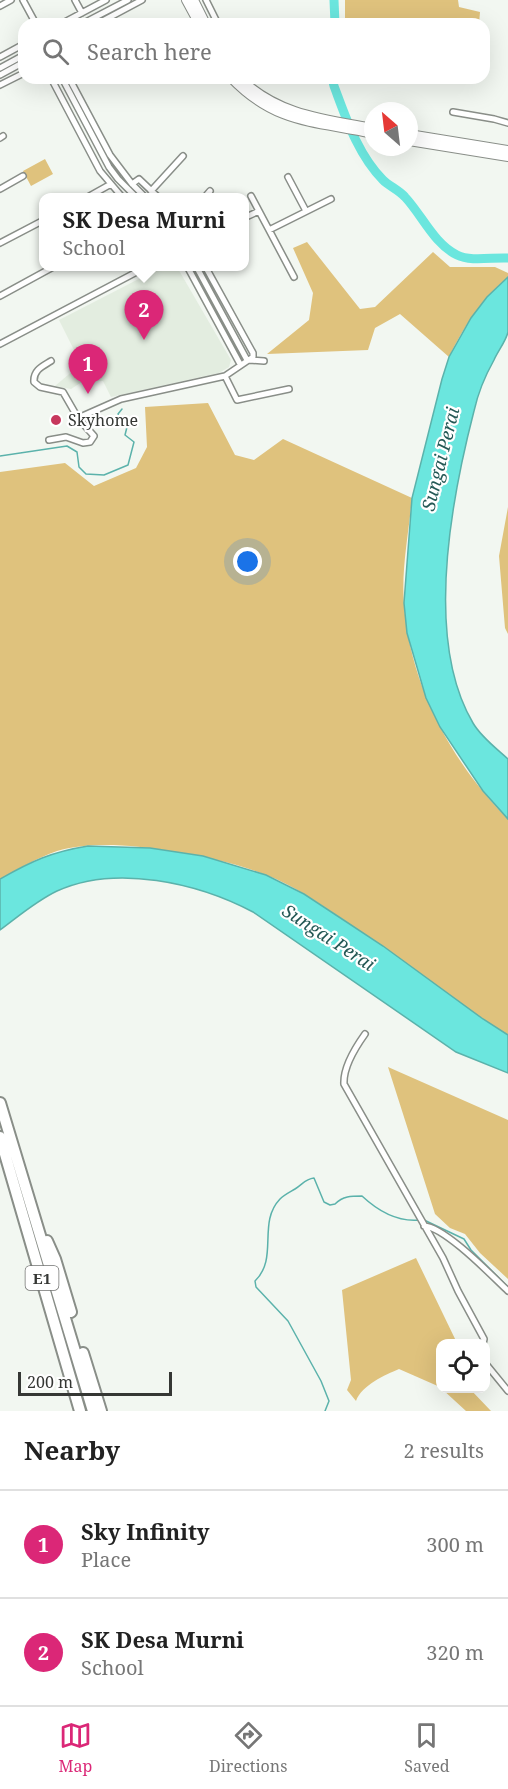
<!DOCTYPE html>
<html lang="en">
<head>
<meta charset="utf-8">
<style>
  body { margin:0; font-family:"Noto Serif",serif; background:#f6f6f6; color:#222 }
  .controls { position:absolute; right:18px; bottom:18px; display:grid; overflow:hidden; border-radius:12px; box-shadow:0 6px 24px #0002 }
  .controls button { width:54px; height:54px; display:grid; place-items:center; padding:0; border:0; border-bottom:2px solid #e0e0e0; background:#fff; color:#222; font:30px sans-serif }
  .compass { position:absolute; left:364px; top:102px; width:54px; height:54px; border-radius:50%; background:#fff; box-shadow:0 6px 24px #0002; rotate:332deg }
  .scale { position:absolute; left:18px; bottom:15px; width:154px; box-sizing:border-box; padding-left:6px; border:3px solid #353734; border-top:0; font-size:16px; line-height:21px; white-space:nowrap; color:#353734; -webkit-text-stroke:4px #fff; paint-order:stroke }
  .you { position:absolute; left:248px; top:562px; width:21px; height:21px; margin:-15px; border:4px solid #fff; border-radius:50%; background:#1a73e8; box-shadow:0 0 0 9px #1a73e833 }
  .badge { display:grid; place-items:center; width:39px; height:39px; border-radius:50%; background:#db2777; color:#fff; font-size:20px; font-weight:700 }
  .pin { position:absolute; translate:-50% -50px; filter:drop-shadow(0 2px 3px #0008) }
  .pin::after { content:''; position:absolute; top:32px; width:21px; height:18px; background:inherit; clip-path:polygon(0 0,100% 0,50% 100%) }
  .popup { position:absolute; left:39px; top:193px; width:210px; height:78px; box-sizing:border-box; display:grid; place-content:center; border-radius:12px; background:#fff; filter:drop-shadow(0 2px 4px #0005); font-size:20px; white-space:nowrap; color:#767676 }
  .popup b { font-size:22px; color:#222 }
  .popup::after { content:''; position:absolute; left:50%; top:100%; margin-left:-12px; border:12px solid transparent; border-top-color:#fff }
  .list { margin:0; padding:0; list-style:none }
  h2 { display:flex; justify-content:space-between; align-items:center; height:78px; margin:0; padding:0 24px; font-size:26px }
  h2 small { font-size:20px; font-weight:400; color:#767676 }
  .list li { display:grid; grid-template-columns:39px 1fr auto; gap:18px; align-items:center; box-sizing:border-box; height:108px; padding:0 24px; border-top:2px solid #e0e0e0 }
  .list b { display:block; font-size:22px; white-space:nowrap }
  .list p { margin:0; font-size:20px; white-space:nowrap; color:#767676 }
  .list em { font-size:20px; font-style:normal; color:#767676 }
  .icon { flex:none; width:33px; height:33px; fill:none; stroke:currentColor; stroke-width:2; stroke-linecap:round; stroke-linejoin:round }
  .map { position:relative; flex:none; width:508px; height:1411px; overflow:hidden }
  .search { position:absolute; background:#fff; box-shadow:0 6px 24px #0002; left:18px; right:18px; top:18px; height:66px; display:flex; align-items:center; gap:15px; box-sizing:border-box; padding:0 21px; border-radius:18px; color:#767676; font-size:22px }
  .sheet { height:294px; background:#fff }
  nav { display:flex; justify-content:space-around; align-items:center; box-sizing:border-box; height:84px; border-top:2px solid #e0e0e0; background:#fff; font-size:16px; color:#767676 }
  nav a { display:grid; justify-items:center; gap:3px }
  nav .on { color:#db2777 }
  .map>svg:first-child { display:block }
  .built { fill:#e3ede0 }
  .green { fill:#dfc27d }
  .water { fill:#6be6de; stroke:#5bb2ab; stroke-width:1.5 }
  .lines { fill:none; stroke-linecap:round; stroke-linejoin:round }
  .stream { stroke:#5bb2ab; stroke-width:1.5 }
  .river { stroke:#6be6de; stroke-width:9 }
  .street-casing { stroke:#898e88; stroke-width:8 }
  .secondary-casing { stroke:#898e88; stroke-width:10 }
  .highway-casing { stroke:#898e88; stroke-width:14 }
  .street { stroke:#fff; stroke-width:5 }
  .secondary { stroke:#fff; stroke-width:8 }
  .highway { stroke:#fff; stroke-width:10 }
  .poi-dot { fill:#c7385d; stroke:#fff; stroke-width:2 }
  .labels { text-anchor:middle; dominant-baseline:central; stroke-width:4.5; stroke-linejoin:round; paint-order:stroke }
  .shield { fill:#fff; stroke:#727371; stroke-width:1.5 }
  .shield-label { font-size:15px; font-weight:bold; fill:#353734 }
  .poi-label { font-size:16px; fill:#353734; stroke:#fff; text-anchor:start }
  .water-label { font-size:18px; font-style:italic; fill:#255956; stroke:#fff }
</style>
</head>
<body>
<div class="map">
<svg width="508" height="1411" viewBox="0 0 508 1411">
  <rect width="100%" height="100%" fill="#f2f7f1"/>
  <path class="built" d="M164,266L177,267L231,360L229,367L219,373L111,397L103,381L85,380L71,389L55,386L81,364L59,320Z"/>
  <path class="green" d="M345,0H458L459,7L480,12L479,24H345Z
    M45,159L53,174L31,186L23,171Z
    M307,242L360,309L375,307L433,252L450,267H495L508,273V277C482,299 464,326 449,357L400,314L375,328L368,350L267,354L309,320L313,293L293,248Z
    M208,403L235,455L254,460L283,439L412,498C409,531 401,570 404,604C410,685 451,762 508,819V1035C450,999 397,956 341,918C317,902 293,885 266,875C236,863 202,856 169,851C136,845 89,841 57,851C37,858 18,869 0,879V472L65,463L94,486L136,468L147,447L145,407Z
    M508,507V634L505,628L499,556Z
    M388,1067L508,1120V1279L480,1253L465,1234L450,1228L435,1214Z
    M416,1258L457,1343L440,1344V1387L399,1369C385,1375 362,1385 356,1401L347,1390L351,1380L342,1290Z
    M442,1389H470L491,1411H466Z"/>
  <path class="water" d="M508,277C508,293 508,316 508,332C506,341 498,351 494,360C485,376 478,393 474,411C451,500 424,640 473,723C481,737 496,748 508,759V819L483,791L440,727L426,698L407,633L404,603L412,498L442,379L449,357L471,318L487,297Z
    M88,846L150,848L203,856L266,875L304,894L339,917L383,946L483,1019L508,1035V1073L456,1052L253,912C198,883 116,864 57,891C36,901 19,916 0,930V879C32,861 51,852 88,846Z"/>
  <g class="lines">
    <path class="stream" d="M0,456L67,446L77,452L79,467L86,474L104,475L128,465L134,442L125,435L127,427L119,419L118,414L122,409
      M424,1220L464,1239L471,1250L508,1287
      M325,1411L329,1401L321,1381L288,1321L256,1287L255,1281C279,1258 257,1223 280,1199C284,1195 290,1192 295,1189C303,1184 305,1179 314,1178L324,1202L330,1205L335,1204C343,1196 351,1196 362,1196C378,1211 396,1222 419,1220"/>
    <path class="river" d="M334,0L335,24
      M332,78L334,86C346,118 358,155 383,180C389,186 399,190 405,197C422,215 434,244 457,255C471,262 493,257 508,258"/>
    <g class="street-casing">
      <path id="street" d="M23,0L36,24
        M75,0L82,13
        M206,0L217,22L213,24
        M0,6L11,0
        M61,24L106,0
        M82,24L128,0
        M97,24L142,0
        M0,57L24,44
        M0,68L24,55
        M0,75L24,62
        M51,78L100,171L123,198
        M62,78L109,167L118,179L137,198
        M69,78L110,155L132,184L146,198
        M0,85L24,73
        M453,112L494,119L508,123
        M0,138L3,136
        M288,177L306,211
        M132,184L139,179L159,198
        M0,189L23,176
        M151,191L183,156
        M251,196L294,277
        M86,198L111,184
        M204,198L210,191
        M244,218L259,211
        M269,230L331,199
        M0,243L44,220
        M187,266L240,364
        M196,266L247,360
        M0,296L55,266
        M0,344L148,266
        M249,360L264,361
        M225,376L237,400L289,389
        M78,418L121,399L225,376L253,357V353L205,266
        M49,440L66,437L83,443L90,442L94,436L78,418L63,392L40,387L34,382C33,370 43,366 51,361
        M365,1034C355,1048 343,1067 344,1084L443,1258L458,1291L484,1339L483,1344
        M424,1226C445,1227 492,1276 508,1291
        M486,1364L508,1391"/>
    </g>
    <g class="secondary-casing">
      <path id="secondary" d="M186,0L199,24
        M194,0L206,24
        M231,78C276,125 315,121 373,134
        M240,78C278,115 324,119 373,128
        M409,134L508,150
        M409,141L508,157"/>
    </g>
    <g class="highway-casing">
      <path id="highway" d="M0,1103L93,1411
        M0,1137L80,1411
        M47,1241L55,1259L71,1312
        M83,1353L101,1411"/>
    </g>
    <use href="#street" class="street"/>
    <use href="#secondary" class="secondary"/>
    <use href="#highway" class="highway"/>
  </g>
  <circle class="poi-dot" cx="56" cy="420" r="6"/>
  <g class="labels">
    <rect class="shield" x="25.5" y="1266" width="33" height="24" rx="4.5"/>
    <g class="shield-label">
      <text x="42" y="1278">E1</text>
    </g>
    <g class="poi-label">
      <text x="68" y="420">Skyhome</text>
    </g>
    <g class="water-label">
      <text transform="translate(440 459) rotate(-76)">Sungai Perai</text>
      <text transform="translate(329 937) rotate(33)">Sungai Perai</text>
    </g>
  </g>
</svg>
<div class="controls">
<button><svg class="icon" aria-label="locate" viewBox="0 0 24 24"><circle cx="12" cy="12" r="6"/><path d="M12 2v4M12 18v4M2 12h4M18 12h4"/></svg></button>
</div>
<svg class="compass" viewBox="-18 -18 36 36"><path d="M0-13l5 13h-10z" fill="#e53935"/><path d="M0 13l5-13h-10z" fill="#767676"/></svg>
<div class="scale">200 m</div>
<div class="you"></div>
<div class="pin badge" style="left:88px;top:394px">1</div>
<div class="pin badge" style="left:144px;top:340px">2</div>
<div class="popup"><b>SK Desa Murni</b>School</div>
<div class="search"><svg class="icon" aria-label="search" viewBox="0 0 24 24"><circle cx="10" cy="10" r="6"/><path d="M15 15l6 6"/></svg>Search here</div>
</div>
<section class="sheet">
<h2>Nearby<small>2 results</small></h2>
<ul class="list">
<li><span class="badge">1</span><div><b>Sky Infinity</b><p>Place</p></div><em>300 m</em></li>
<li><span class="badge">2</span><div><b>SK Desa Murni</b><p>School</p></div><em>320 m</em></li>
</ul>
</section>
<nav>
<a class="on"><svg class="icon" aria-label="map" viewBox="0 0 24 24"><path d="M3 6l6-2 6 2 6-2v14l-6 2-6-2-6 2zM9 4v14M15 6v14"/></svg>Map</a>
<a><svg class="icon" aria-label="directions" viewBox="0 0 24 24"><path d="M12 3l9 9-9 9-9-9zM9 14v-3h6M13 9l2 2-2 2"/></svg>Directions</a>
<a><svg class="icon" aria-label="saved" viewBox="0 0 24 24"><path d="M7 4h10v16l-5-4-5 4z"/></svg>Saved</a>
</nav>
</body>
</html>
